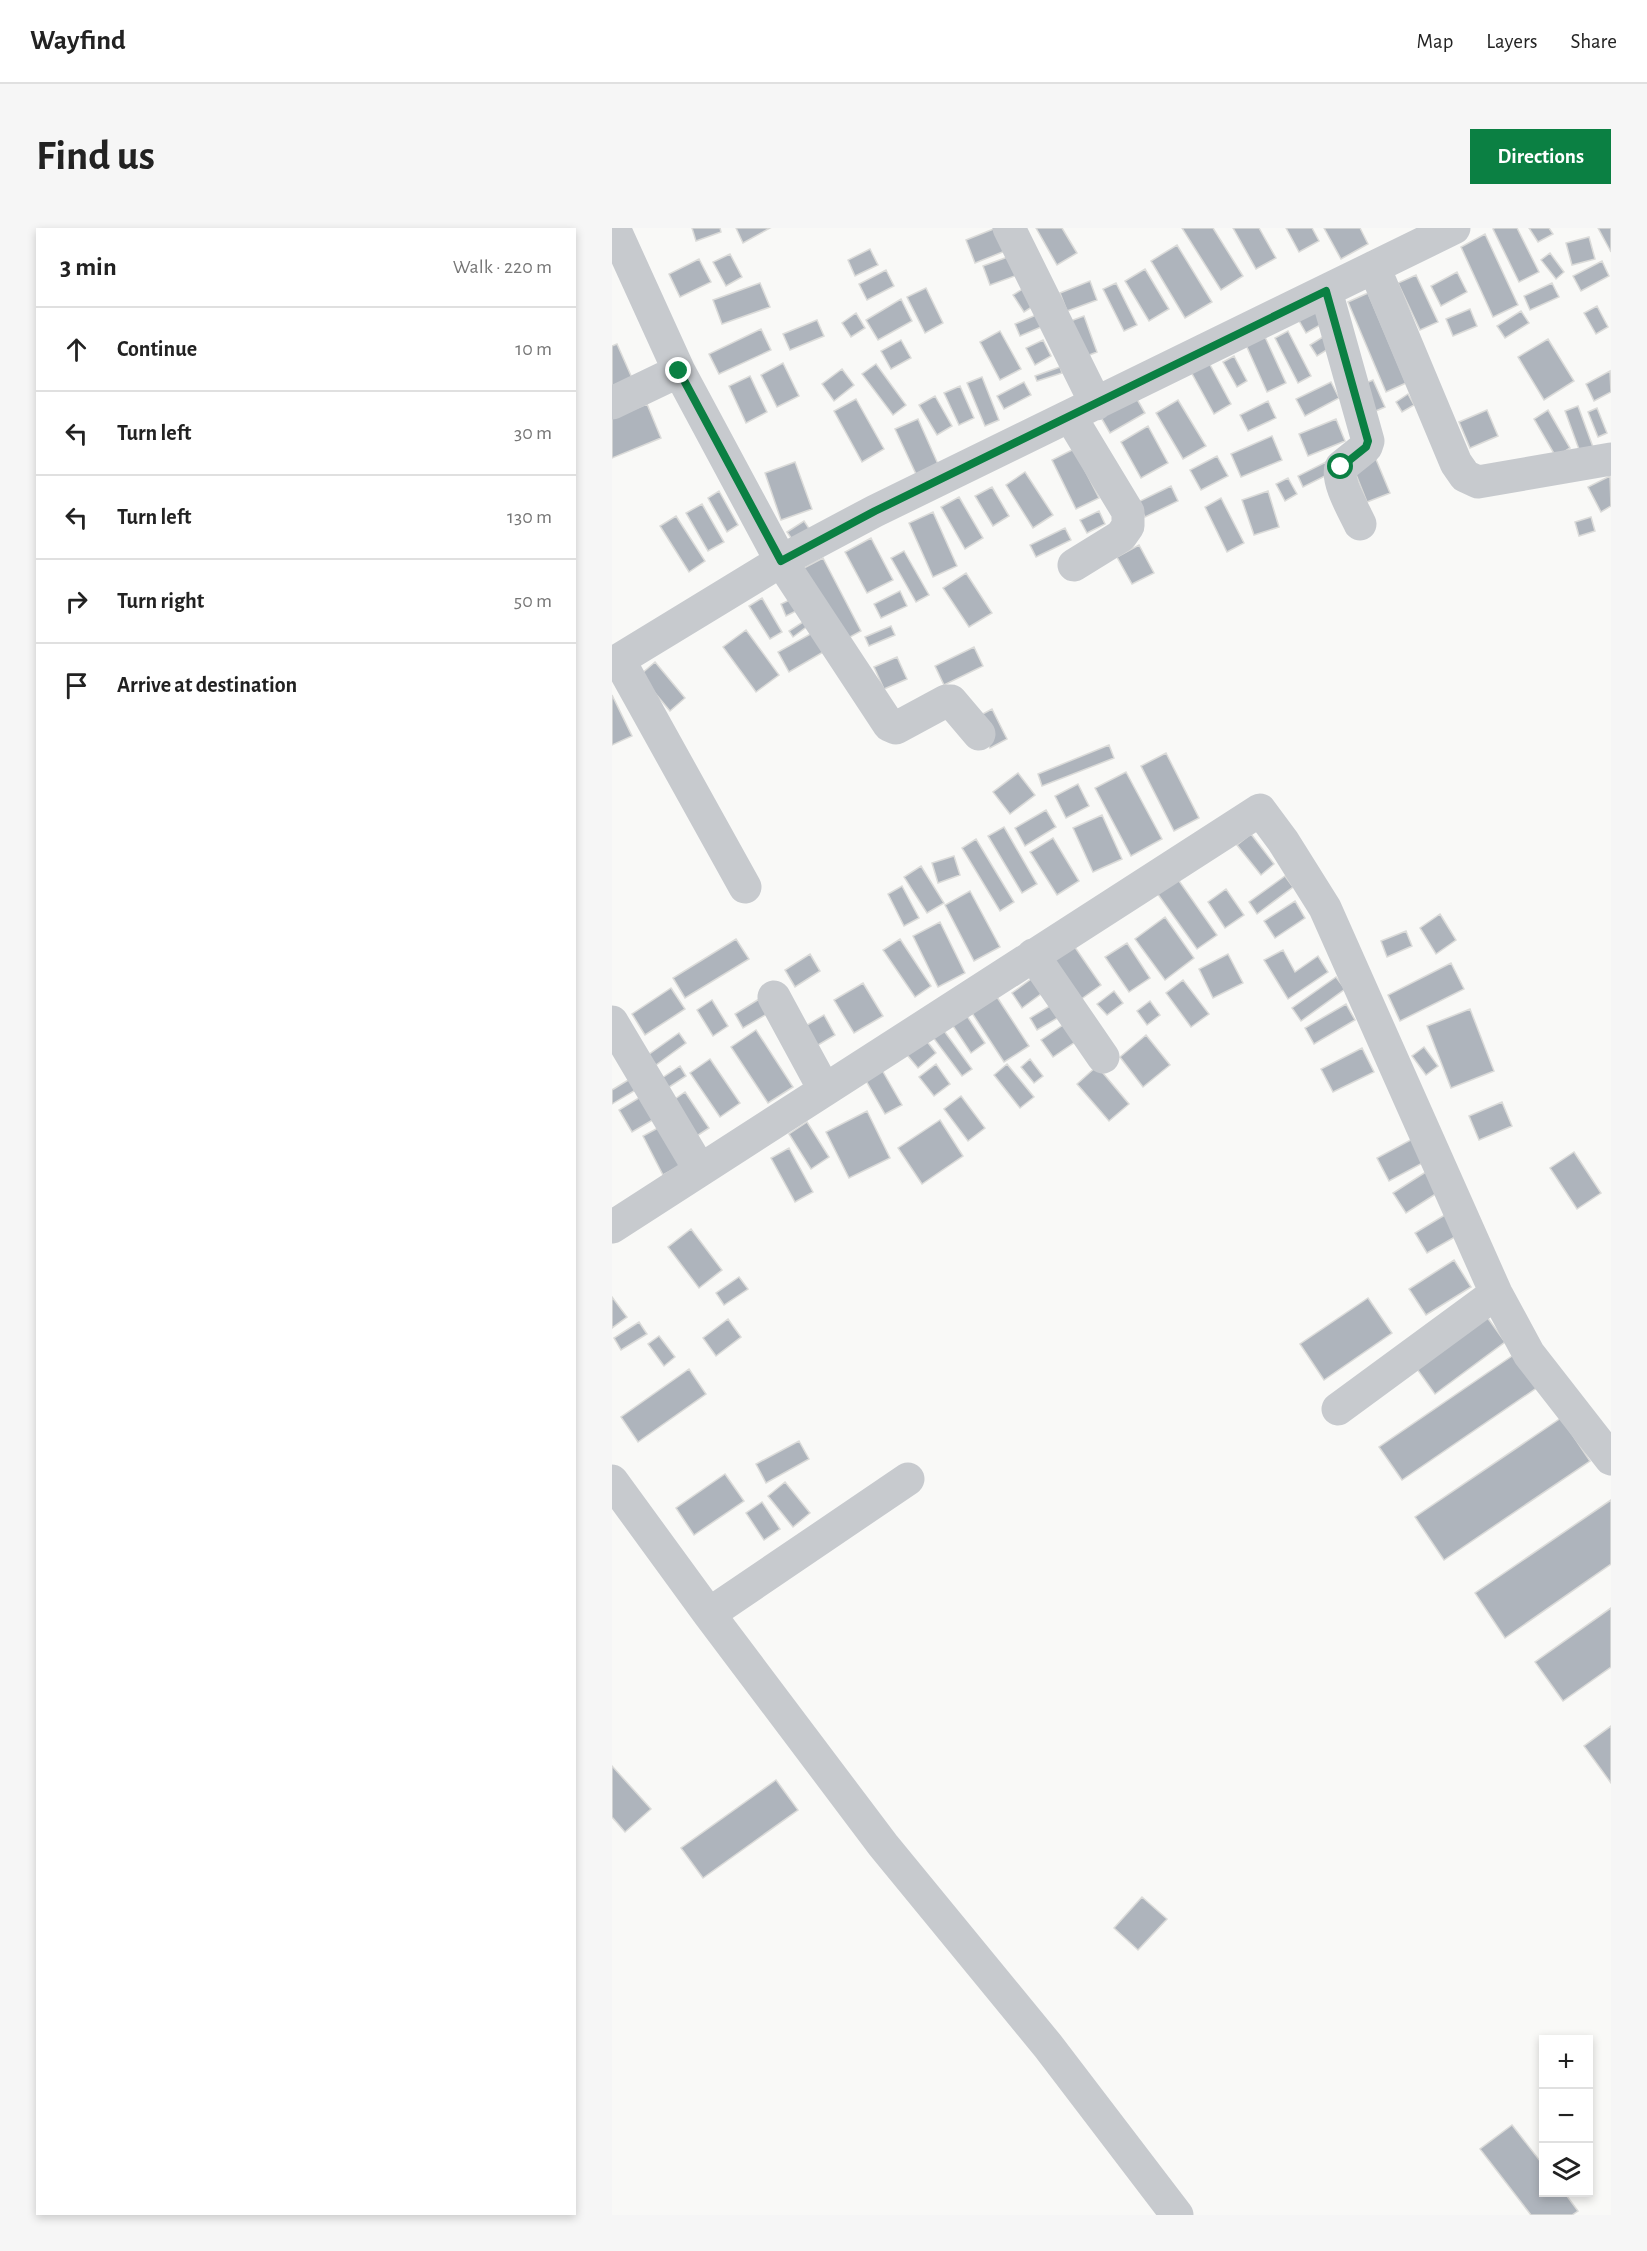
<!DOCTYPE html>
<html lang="en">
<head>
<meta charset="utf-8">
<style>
  body { margin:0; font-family:"Alegreya Sans",sans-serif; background:#f6f6f6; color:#222 }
  .controls { position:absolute; right:18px; bottom:18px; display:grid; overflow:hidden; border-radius:0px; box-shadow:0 3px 9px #0003 }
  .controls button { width:54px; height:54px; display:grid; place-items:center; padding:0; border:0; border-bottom:2px solid #e0e0e0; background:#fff; color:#222; font:30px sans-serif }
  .stop { position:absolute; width:18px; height:18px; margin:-14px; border:4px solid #0b8043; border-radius:50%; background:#fff }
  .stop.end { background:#0b8043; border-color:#fff; box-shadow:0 2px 6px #0008 }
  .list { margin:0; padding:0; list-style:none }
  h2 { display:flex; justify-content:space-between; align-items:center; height:78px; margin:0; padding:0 24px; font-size:26px }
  h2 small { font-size:20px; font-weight:400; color:#767676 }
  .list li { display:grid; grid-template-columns:39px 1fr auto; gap:18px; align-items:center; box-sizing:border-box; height:84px; padding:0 24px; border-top:2px solid #e0e0e0 }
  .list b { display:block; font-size:22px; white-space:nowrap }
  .list em { font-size:20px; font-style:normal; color:#767676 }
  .icon { flex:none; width:33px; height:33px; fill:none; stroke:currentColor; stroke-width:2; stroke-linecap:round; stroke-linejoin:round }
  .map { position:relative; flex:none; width:999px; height:1987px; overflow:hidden; border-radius:0px }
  header { display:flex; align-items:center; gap:36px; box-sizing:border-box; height:84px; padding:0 30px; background:#fff; border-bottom:2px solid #e0e0e0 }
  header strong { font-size:28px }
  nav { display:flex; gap:33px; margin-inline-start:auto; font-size:21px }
  .intro { display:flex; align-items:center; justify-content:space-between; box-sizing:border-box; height:144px; padding:0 36px }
  h1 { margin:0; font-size:42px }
  .button { padding:15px 27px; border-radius:0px; background:#0b8043; color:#fff; font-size:21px; font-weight:700 }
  main { display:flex; gap:36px; padding:0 36px }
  aside { flex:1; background:#fff; border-radius:0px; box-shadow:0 3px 9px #0003 }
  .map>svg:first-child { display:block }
  .building { fill:#aeb4bc; stroke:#dbdbd9; stroke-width:1.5 }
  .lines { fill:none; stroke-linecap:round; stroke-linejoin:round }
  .street { stroke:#c7cace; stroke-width:33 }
  .route { stroke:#0b8043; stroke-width:8 }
</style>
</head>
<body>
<header>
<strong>Wayfind</strong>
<nav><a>Map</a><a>Layers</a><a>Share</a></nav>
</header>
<div class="intro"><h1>Find us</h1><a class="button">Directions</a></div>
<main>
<aside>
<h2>3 min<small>Walk · 220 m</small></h2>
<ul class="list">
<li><svg class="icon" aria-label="ahead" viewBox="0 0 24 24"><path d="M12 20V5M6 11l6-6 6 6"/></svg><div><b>Continue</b></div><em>10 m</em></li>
<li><svg class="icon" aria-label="left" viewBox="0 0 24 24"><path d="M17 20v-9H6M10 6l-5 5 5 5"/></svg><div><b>Turn left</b></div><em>30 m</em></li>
<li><svg class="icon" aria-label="left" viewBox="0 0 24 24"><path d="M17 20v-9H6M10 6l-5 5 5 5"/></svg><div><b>Turn left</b></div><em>130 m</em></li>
<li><svg class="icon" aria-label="right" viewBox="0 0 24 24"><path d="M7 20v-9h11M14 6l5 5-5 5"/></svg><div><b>Turn right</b></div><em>50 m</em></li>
<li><svg class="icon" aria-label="arrive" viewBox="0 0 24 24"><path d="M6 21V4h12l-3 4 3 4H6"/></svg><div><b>Arrive at destination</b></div></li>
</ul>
</aside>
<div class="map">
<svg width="999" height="1987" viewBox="0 0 999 1987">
  <rect width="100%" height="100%" fill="#f9f9f7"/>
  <path class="building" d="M80,0H108L109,4L84,13Z
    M124,0H158L131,15Z
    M384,0L393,23L363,35L354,12Z
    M424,0H450L465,25L445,37Z
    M570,0H601L631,48L609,62Z
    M621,0H647L664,30L644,41Z
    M674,0H700L707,13L687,24Z
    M712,0H748L756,16L729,31Z
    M883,0H905L927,44L907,54L881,1Z
    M917,0H937L941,6L926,14Z
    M986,0H999V24Z
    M873,6L906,77L881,89L849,19Z
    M977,9L983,31L960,37L954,15Z
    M565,17L600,74L573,90L539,33Z
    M258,21L266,37L243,48L236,32Z
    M938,25L952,44L944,51L929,32Z
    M118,26L130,49L114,58L101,34Z
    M401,27L408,46L378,57L371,38Z
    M87,31L99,54L68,69L57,46Z
    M990,33L997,48L969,63L961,48Z
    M533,41L557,81L537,93L513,53Z
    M274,42L282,58L255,72L247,56Z
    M845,44L855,64L829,78L819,58Z
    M804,47L826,94L808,102L786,55Z
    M478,53L485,72L455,83L448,65Z
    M148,55L158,79L110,96L101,72Z
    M504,55L525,97L512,103L491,61Z
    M940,55L947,69L918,82L912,68Z
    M314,60L331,95L313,105L295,69Z
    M412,60L423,77L412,84L401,67Z
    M756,65L794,155L774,164L736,74Z
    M289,71L300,93L266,112L254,92Z
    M985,78L996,99L984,106L972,85Z
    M858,81L865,98L841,108L834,91Z
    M703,82L710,96L694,105L686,91Z
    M909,83L917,95L893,110L885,98Z
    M244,85L253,100L239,109L230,95Z
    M424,87L429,99L408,108L403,96Z
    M472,88L485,124L467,131L453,95Z
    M205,92L212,108L178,122L171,106Z
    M149,101L159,122L107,146L97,126Z
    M388,103L409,141L388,152L368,114Z
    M676,103L699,148L686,155L663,110Z
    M714,107L721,118L705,128L698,117Z
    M653,109L674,155L655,164L634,117Z
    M936,111L962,153L932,172L906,129Z
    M289,112L299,130L279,141L269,123Z
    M431,112L439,128L423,137L414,120Z
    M5,116L20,150L0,158V118Z
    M622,128L635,153L625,159L611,134Z
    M596,133L619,176L602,186L578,142Z
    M171,135L187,168L165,179L149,147Z
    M264,136L294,177L281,187L250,146Z
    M448,139L450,145L425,153L423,148Z
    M230,141L242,157L222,173L210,156Z
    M998,143L999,164L982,173L974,156Z
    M138,148L155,184L134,195L117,158Z
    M370,149L387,192L373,198L355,155Z
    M761,152L773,179L759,185L747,158Z
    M412,154L419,167L392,181L385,168Z
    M719,154L727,170L693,188L684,171Z
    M348,158L362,190L347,197L332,165Z
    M522,166L533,185L498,205L487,186Z
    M796,166L802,177L790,184L784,174Z
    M323,168L340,198L325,207L307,177Z
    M244,171L272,221L250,234L222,183Z
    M566,172L594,218L571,231L544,185Z
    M656,173L664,190L636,203L628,187Z
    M35,176L49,210L0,230V190Z
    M966,178L981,219L968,224L953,183Z
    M985,180L995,205L986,209L976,184Z
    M875,182L886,208L858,220L847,194Z
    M936,182L958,220L944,229L922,191Z
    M306,191L326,236L304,246L283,201Z
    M724,191L733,213L696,228L687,206Z
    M536,198L556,235L529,250L509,214Z
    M660,208L670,232L629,249L619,226Z
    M462,221L487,270L464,281L440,232Z
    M605,228L616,248L589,262L578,242Z
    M763,229L778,265L755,274L741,239Z
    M183,234L200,281L169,292L153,245Z
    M714,234L719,245L691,259L686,248Z
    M413,244L441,287L421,300L394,257Z
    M998,248L999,278L989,284L976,259Z
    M676,250L685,266L673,273L664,256Z
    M559,258L566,273L533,289L526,274Z
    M380,259L397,288L381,298L363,268Z
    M107,263L126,297L115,304L96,270Z
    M656,263L667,299L642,307L630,272Z
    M347,269L371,310L353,321L329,279Z
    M609,270L632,315L615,324L593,279Z
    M90,276L112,314L96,323L74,285Z
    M487,283L493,296L475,305L468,292Z
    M321,284L345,338L321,349L297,295Z
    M64,288L93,333L77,344L48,298Z
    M979,289L983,303L967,308L963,294Z
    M192,293L200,305L184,317L175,304Z
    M453,300L459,312L424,329L418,317Z
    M259,310L281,352L255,365L233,324Z
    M527,317L542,345L520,356L505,329Z
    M292,323L317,367L304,374L279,330Z
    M211,330L249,403L229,414L190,341Z
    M354,345L380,385L357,399L331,360Z
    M288,363L295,378L269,390L262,376Z
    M188,367L194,378L174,388L169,376Z
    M150,370L170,404L158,411L137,378Z
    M194,392L197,397L181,409L177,403Z
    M279,398L283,407L257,418L253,409Z
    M134,402L167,447L144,464L111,419Z
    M202,404L213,423L177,444L166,424Z
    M362,419L371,438L332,457L323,438Z
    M285,429L295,451L272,461L262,439Z
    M43,434L73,470L58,483L28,447Z
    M0,467L20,508L0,517Z
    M380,481L395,511L378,520L363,490Z
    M497,517L502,530L430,558L426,546Z
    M554,525L587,590L562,603L529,538Z
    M514,544L550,611L519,628L483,560Z
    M406,545L423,567L398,586L381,564Z
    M466,556L477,578L454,590L443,568Z
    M434,582L444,599L413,618L403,600Z
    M490,587L510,631L481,644L461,600Z
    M392,599L425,656L410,665L376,608Z
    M639,606L662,636L649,647L625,617Z
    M441,610L467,653L445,667L418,624Z
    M364,611L402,674L388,683L350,620Z
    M342,628L348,647L326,655L320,635Z
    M309,638L332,675L315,685L292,649Z
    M673,648L681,659L645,686L637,674Z
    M565,650L605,707L585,721L545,665Z
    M290,658L307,690L292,698L276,666Z
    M614,661L632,687L613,700L596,674Z
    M358,663L388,719L362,733L333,677Z
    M683,673L693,690L663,710L652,693Z
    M828,686L844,712L824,726L808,700Z
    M553,689L582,730L553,752L523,711Z
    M328,694L353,745L326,759L301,708Z
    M794,703L800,718L775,729L769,713Z
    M124,711L137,731L73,770L61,750Z
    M288,711L319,758L303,769L271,722Z
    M460,715L489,757L465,774L436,731Z
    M515,715L538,750L517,764L493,729Z
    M671,722L683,744L706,728L716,744L676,771L652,732Z
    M198,726L208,743L183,759L173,742Z
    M616,726L631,755L601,770L587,741Z
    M839,735L852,761L788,793L776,767Z
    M426,746L437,760L410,780L400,765Z
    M724,749L733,761L689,793L680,780Z
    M571,752L597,786L579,799L554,765Z
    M251,755L271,788L242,805L222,772Z
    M59,760L73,781L33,807L20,786Z
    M502,763L511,775L495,787L485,776Z
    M152,768L160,783L131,800L123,786Z
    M385,769L417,818L392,834L360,785Z
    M100,772L116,798L101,808L85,782Z
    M446,773L454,785L425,802L418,790Z
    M538,773L548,787L535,797L525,783Z
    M734,776L743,792L702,816L693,800Z
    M858,781L882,843L839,860L815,798Z
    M353,785L373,815L359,825L339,795Z
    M212,787L223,807L201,820L190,800Z
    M454,795L466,812L441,829L429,812Z
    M327,796L360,841L350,848L317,804Z
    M144,802L181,859L156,875L119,819Z
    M67,805L74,815L44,837L36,827Z
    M310,807L324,825L306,840L291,822Z
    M534,807L558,837L531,859L508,829Z
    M812,819L826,838L814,847L800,828Z
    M750,820L762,844L721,864L709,841Z
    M98,831L128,875L108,889L78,845Z
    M418,831L431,848L422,855L409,839Z
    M324,836L338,856L322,868L307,849Z
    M395,836L422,869L408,880L382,847Z
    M68,838L74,848L48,865L41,856Z
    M485,838L517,876L497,893L465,856Z
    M270,842L290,877L273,886L253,851Z
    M21,849L27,860L0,876V862Z
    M73,864L97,900L77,913L53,878Z
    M30,868L44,890L20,904L7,882Z
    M349,868L373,900L356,913L332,881Z
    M890,874L900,898L867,912L857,888Z
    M255,883L278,930L237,950L214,904Z
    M328,892L351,928L310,956L286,920Z
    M195,894L217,929L199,941L177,906Z
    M55,895L75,934L51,947L31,908Z
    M806,908L818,931L777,953L765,930Z
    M177,920L201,964L183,974L159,930Z
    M962,924L989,965L965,981L938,940Z
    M820,940L833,960L794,985L781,965Z
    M836,985L848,1006L815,1025L803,1005Z
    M79,1001L110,1042L87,1060L56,1019Z
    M842,1032L859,1059L814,1087L797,1061Z
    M127,1049L136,1061L112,1077L104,1065Z
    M0,1069L15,1089L0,1100Z
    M756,1070L780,1105L712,1152L688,1116Z
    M875,1089L893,1114L823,1166L805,1141Z
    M116,1091L129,1109L104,1128L91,1110Z
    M27,1094L35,1106L9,1122L2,1110Z
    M47,1108L63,1129L52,1138L36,1116Z
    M903,1126L926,1159L790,1252L767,1219Z
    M77,1141L94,1166L26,1214L9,1189Z
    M949,1190L978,1233L832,1332L803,1289Z
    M187,1213L197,1231L154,1255L144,1236Z
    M113,1246L132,1273L82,1307L64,1280Z
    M173,1254L198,1285L181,1299L156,1268Z
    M999,1272V1336L893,1410L863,1365Z
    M150,1274L168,1301L152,1312L134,1285Z
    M999,1380V1439L951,1473L923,1434Z
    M999,1498V1555L972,1518Z
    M0,1538L39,1581L13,1604L0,1589Z
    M164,1552L186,1582L91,1650L69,1620Z
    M530,1669L555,1691L526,1722L502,1700Z
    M900,1897L932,1938V1964H952L966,1983L960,1987H919L868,1921Z"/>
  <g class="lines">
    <path class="street" d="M397,0L484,176
      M762,39L844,235L853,248L866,254L999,231
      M714,63L756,213L754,219L729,239C724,253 742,283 748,296
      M0,175L67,143
      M458,188L516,284V298L509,308L462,337
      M7,432L133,659
      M0,436L169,333L67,143L2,0
      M367,506L339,473H334L284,500L277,497L169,333L263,283L842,0
      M421,727L491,829
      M162,769L212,861
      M0,794L88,942
      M0,999L648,582L671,613L713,680L884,1065L917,1126L999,1231
      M726,1181L884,1065
      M0,1253L97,1386L271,1617L436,1818L565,1987
      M97,1386L296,1251"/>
  </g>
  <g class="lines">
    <path class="route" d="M67,143L169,333L263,283L714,63L756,213L754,219L729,239"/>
  </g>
</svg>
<div class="controls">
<button>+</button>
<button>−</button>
<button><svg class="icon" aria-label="layers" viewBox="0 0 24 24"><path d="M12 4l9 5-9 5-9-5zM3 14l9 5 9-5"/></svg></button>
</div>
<div class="stop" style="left:729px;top:239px"></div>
<div class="stop end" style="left:67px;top:143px"></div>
</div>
</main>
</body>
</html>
